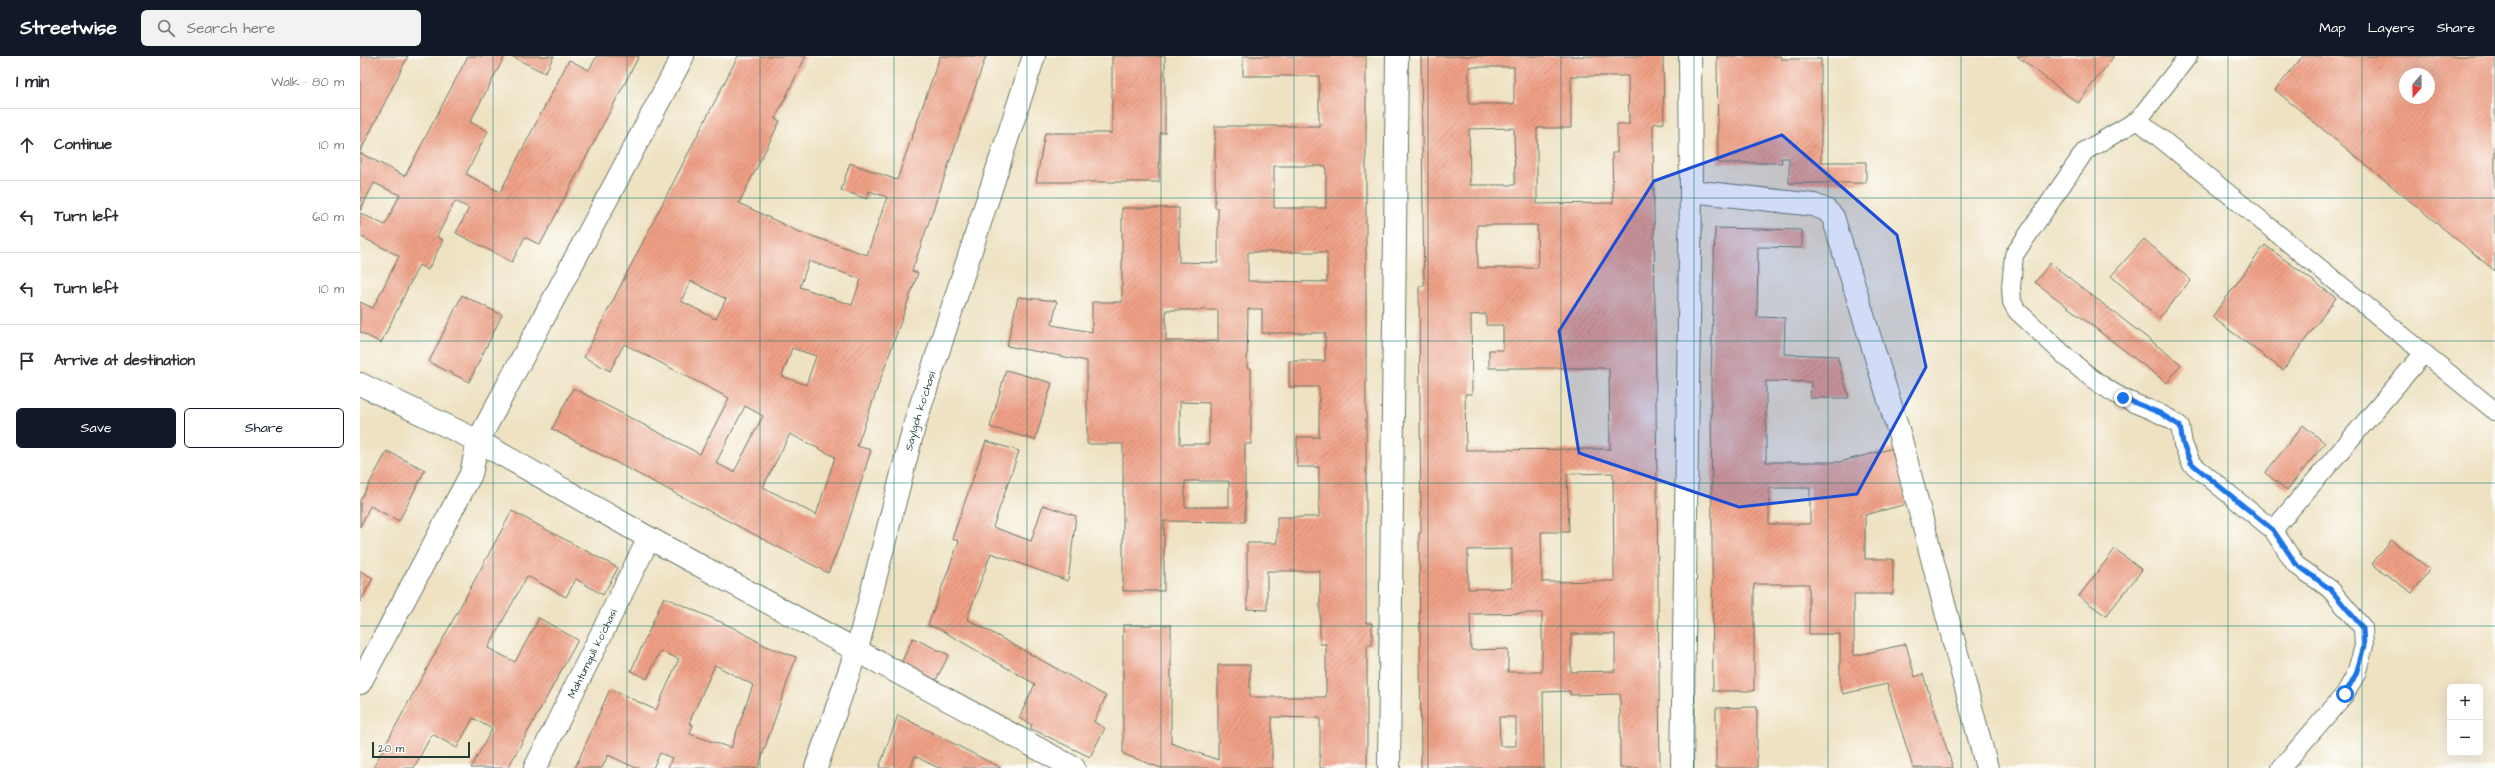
<!DOCTYPE html>
<html lang="en">
<head>
<meta charset="utf-8">
<style>
  body { margin:0; font-family:"Architects Daughter",sans-serif; background:#f2f2f3; color:#2b2b33 }
  .controls { position:absolute; right:12px; bottom:12px; display:grid; overflow:hidden; border-radius:6px; box-shadow:0 4px 16px #0002 }
  .controls button { width:36px; height:36px; display:grid; place-items:center; padding:0; border:0; border-bottom:1px solid #e1e1e2; background:#fff; color:#2b2b33; font:20px sans-serif }
  .compass { position:absolute; left:2039px; top:12px; width:36px; height:36px; border-radius:50%; background:#fff; box-shadow:0 4px 16px #0002; rotate:200deg }
  .scale { position:absolute; left:12px; bottom:10px; width:98px; box-sizing:border-box; padding-left:4px; border:2px solid #1f3d34; border-top:0; font-size:11px; line-height:14px; white-space:nowrap; color:#1f3d34; -webkit-text-stroke:3px #fdfcf7; paint-order:stroke }
  .stop { position:absolute; width:12px; height:12px; margin:-9px; border:3px solid #1a73e8; border-radius:50%; background:#fff }
  .stop.end { background:#1a73e8; border-color:#fff; box-shadow:0 1px 4px #0008 }
  .list { margin:0; padding:0; list-style:none }
  h2 { display:flex; justify-content:space-between; align-items:center; height:52px; margin:0; padding:0 16px; font-size:17px }
  h2 small { font-size:13px; font-weight:400; color:#7c7c81 }
  .list li { display:grid; grid-template-columns:26px 1fr auto; gap:12px; align-items:center; box-sizing:border-box; height:72px; padding:0 16px; border-top:1px solid #e1e1e2 }
  .list b { display:block; font-size:15px; white-space:nowrap }
  .list em { font-size:13px; font-style:normal; color:#7c7c81 }
  .actions { display:flex; gap:8px; padding:12px 16px }
  .actions a { flex:1; padding:9px 0; border:1px solid #111827; border-radius:6px; text-align:center; font-size:14px; color:#111827 }
  .actions .main { background:#111827; color:#fff }
  .icon { flex:none; width:22px; height:22px; fill:none; stroke:currentColor; stroke-width:2; stroke-linecap:round; stroke-linejoin:round }
  .map { position:relative; flex:none; width:2135px; height:712px; overflow:hidden }
  header { display:flex; align-items:center; gap:24px; box-sizing:border-box; height:56px; padding:0 20px; background:#111827; color:#fff }
  header strong { font-size:19px }
  nav { display:flex; gap:22px; margin-inline-start:auto; font-size:14px }
  .search { width:280px; height:36px; background:#f2f2f3; display:flex; align-items:center; gap:10px; box-sizing:border-box; padding:0 14px; border-radius:6px; color:#7c7c81; font-size:15px }
  main { display:flex }
  aside { flex:1; background:#fff }
  .map>svg:first-child { display:block }
  .building { fill:url(#building-hatch); fill-rule:evenodd }
  .lines { fill:none; stroke-linecap:round; stroke-linejoin:round }
  .service-casing { stroke:#677766; stroke-width:20 }
  .minor-casing { stroke:#677766; stroke-width:24 }
  .service { stroke:#fff; stroke-width:18 }
  .minor { stroke:#fff; stroke-width:22 }
  .route { stroke:#1a73e8; stroke-width:5 }
  .marked { fill:#1d4ed8; fill-opacity:0.2; stroke:#1d4ed8; stroke-width:3; stroke-linejoin:round }
  .grid { fill:none; stroke:#0f766e; stroke-width:1; stroke-opacity:0.55 }
  .labels { text-anchor:middle; dominant-baseline:central; stroke-width:4; stroke-linejoin:round; paint-order:stroke }
  .street-label { font-size:11px; fill:#1f3d34; stroke:#fdfcf7 }
</style>
</head>
<body>
<header>
<strong>Streetwise</strong>
<div class="search"><svg class="icon" aria-label="search" viewBox="0 0 24 24"><circle cx="10" cy="10" r="6"/><path d="M15 15l6 6"/></svg>Search here</div>
<nav><a>Map</a><a>Layers</a><a>Share</a></nav>
</header>
<main>
<aside>
<h2>1 min<small>Walk · 80 m</small></h2>
<ul class="list">
<li><svg class="icon" aria-label="ahead" viewBox="0 0 24 24"><path d="M12 20V5M6 11l6-6 6 6"/></svg><div><b>Continue</b></div><em>10 m</em></li>
<li><svg class="icon" aria-label="left" viewBox="0 0 24 24"><path d="M17 20v-9H6M10 6l-5 5 5 5"/></svg><div><b>Turn left</b></div><em>60 m</em></li>
<li><svg class="icon" aria-label="left" viewBox="0 0 24 24"><path d="M17 20v-9H6M10 6l-5 5 5 5"/></svg><div><b>Turn left</b></div><em>10 m</em></li>
<li><svg class="icon" aria-label="arrive" viewBox="0 0 24 24"><path d="M6 21V4h12l-3 4 3 4H6"/></svg><div><b>Arrive at destination</b></div></li>
</ul>
<div class="actions"><a class="main">Save</a><a>Share</a></div>
</aside>
<div class="map">
<svg width="2135" height="712" viewBox="0 0 2135 712">
  <defs>
    <pattern id="building-hatch" width="6" height="6" patternUnits="userSpaceOnUse"><rect width="6" height="6" fill="#f0a086"/><path d="M-1 1l2-2M0 6l6-6M5 7l2-2" fill="none" stroke="#c2846e"/></pattern>
  </defs>
  <rect width="100%" height="100%" fill="#fdfcf7"/>
  <filter id="ink" filterUnits="userSpaceOnUse"><feTurbulence type="fractalNoise" baseFrequency=".025" numOctaves="2"/><feDisplacementMap in="SourceGraphic" scale="8" xChannelSelector="R" yChannelSelector="G"/><feConvolveMatrix kernelMatrix="1 2 1 2 8 2 1 2 1" color-interpolation-filters="sRGB"/></filter>
  <filter id="wash" filterUnits="userSpaceOnUse"><feTurbulence type="fractalNoise" baseFrequency=".012" numOctaves="4" result="noise"/><feDisplacementMap in="SourceGraphic" scale="16" xChannelSelector="R" yChannelSelector="G"/><feGaussianBlur stdDeviation="0.9" result="paint"/><feColorMatrix in="noise" values="0 0 0 0 0 0 0 0 0 0 0 0 0 0 0 0 0 1.4 0 .05"/><feComposite in="paint" operator="in"/></filter>
  <g filter="url(#wash)">
    <rect width="100%" height="100%" fill="#eee2c3"/>
    <g id="blocks">
      <path class="building" d="M0,0H48L0,96Z
        M108,0H145L110,66L128,75L106,118L140,136L209,4L229,14L237,0H279L180,189L165,181L152,206L96,177L109,152L95,145L77,181L83,184L68,214L59,209L21,287L0,276V246L13,252L39,200L0,180V157L25,169L40,139L14,127L0,155V97L45,120Z
        M151,0H194L185,17Z
        M378,0H446L415,63L420,65L379,147L437,175L507,199L527,141L509,135L507,143L481,134L490,107L537,124L580,0H626L552,215L558,217L497,390L511,394L486,474L468,517L192,373L213,332L340,398L369,342L264,288L250,315L224,301ZM449,205L501,223L492,249L440,231ZM331,225L366,243L356,263L321,245ZM432,292L456,300L446,329L422,320ZM385,350L403,360L374,416L356,407ZM430,378L475,401L456,459L403,431Z
        M752,0H805V77H800L799,126H676L685,77H752Z
        M883,0H1006V567H1012V589H1007V712H960V662L912,661V712H801L763,698V569H811V687L858,704V609H890V641H966V588H960V515H907V554L887,553V487H917V461H959V411H937V381H959V331H929V305H965V277H902V253H888L887,312H891V388H885V466L804,465V535H763V388H727V305L647,290L658,241L697,245L692,269L732,276V246H762V152H819V206L858,207V152H855V70H959V20H883ZM914,110H966V152H914ZM888,196H967V226L888,225ZM806,254H858V285H806ZM820,346L849,347V388H820ZM825,425H869V451H825Z
        M1061,0H1303L1304,67L1293,68L1300,712H1260V638L1210,639V635L1183,636L1184,712H1061L1059,477H1061L1059,230H1064ZM1109,11H1154V48H1109ZM1211,20H1268L1269,68H1257V97H1252L1253,147L1177,148V72H1211ZM1154,72L1155,129H1110L1109,73ZM1117,169H1177L1178,212H1118ZM1126,258V269H1143V294H1129V312H1249L1250,393L1106,394L1105,338H1112L1111,259ZM1253,417L1254,525L1182,526L1181,476H1209L1207,418ZM1152,493V532L1108,533V494ZM1182,557V616H1148V593L1111,594L1110,558ZM1211,578H1255V615L1211,616ZM1139,661H1156V690H1140Z
        M1357,0H1421V3H1461V106H1506V127H1429V102H1421L1422,107H1358Z
        M1657,0H1754L1718,47Z
        M1943,0H2135V215L1915,34ZM2045,18H2069V42H2045Z
        M1355,172L1442,174V192L1398,191L1397,261L1425,262L1424,298L1477,300L1489,342H1450L1451,326L1406,325V406H1479L1534,392L1547,448L1505,459V503H1533V538H1494V600L1546,588L1555,621L1563,618L1593,712H1553L1527,628L1483,638L1480,629V578H1449V528H1394V635H1353L1351,323ZM1409,432H1450V468H1409Z
        M1784,183L1831,224L1799,262L1751,220Z
        M1905,189L1976,242L1923,314L1852,261Z
        M1690,207L1821,308L1807,327L1675,226Z
        M102,239L142,259L109,326L69,306Z
        M646,314L692,327L675,384L630,371Z
        M1943,369L1965,387L1927,434L1905,417Z
        M626,385L659,395L633,471L671,485L683,449L716,460L708,525L631,497L607,563L746,640L734,666L745,672L730,701L670,672L672,669L659,662L675,628L581,574L568,569L599,485L592,483Z
        M27,395L65,414L39,465L10,450L0,471V445Z
        M152,455L258,512L243,539L216,523L206,541L167,520L128,592L155,606L179,562L218,584L148,712H111L132,673L113,662L97,692L72,678L54,712H13Z
        M2031,484L2070,513L2052,537L2012,508Z
        M1755,493L1782,514L1746,560L1719,540Z
        M0,515L13,522L0,546Z
        M304,541L372,571L406,590L436,601L398,712H308L312,702L300,697L293,712H276L248,699L242,712H215L250,633L296,654L319,603L300,595L287,623L271,615ZM355,609L393,629L371,692L330,678L333,669L329,667Z
        M553,582L589,599L576,624L541,607Z
        M1397,651V712H1356V652Z
        M538,659L641,712H578L555,700L551,712H519Z"/>
    </g>
  </g>
  <g filter="url(#ink)">
    <use href="#blocks" fill-opacity="0" stroke="#677766" stroke-width="1"/>
    <g class="lines">
      <g class="service-casing">
        <path id="service" d="M1828,0L1778,64L2135,355
          M1778,64L1725,95L1654,199L1651,231L1652,246L1657,255C1691,285 1722,321 1763,342C1782,352 1803,356 1820,370L1823,388L1831,407L1913,474L2064,297
          M1913,474L1936,509L1970,533L2003,572L2004,590L1996,618L1985,638L1921,712"/>
      </g>
      <g class="minor-casing">
        <g id="minor">
          <path d="M1331,135L1454,149L1466,154L1473,161L1540,380L1627,712"/>
          <path d="M0,328L118,385L289,482L714,712"/>
          <path d="M0,627L111,418L118,385L323,0"/>
          <path id="s1" d="M175,712L289,482"/>
          <path id="s2" d="M456,712L497,593L555,367L674,0"/>
          <path d="M1029,712L1037,0"/>
          <path d="M1322,712L1331,135L1330,0"/>
        </g>
      </g>
      <use href="#service" class="service"/>
      <use href="#minor" class="minor"/>
    </g>
  </g>
  <g class="lines" filter="url(#ink)">
    <path class="route" d="M1763,342L1800,357L1820,370L1823,388L1831,407L1913,474L1936,508L1970,533L2003,572L2004,590L1996,618L1985,638"/>
  </g>
  <path class="marked" d="M1422,79L1537,179L1566,311L1497,438L1379,451L1219,397L1199,275L1294,125Z"/>
  <path class="grid" d="M133,0V712M267,0V712M400,0V712M534,0V712M667,0V712M801,0V712M934,0V712M1068,0V712M1201,0V712M1334,0V712M1468,0V712M1601,0V712M1735,0V712M1868,0V712M2002,0V712M0,142H2135M0,285H2135M0,427H2135M0,570H2135"/>
  <g class="labels">
    <g class="street-label">
      <text stroke="none"><textPath href="#s2" startOffset="372">Saylgoh ko'chasi</textPath></text>
      <text stroke="none"><textPath href="#s1" startOffset="128">Mahtumquli ko'chasi</textPath></text>
    </g>
  </g>
</svg>
<div class="controls">
<button>+</button>
<button>−</button>
</div>
<svg class="compass" viewBox="-18 -18 36 36"><path d="M0-13l5 13h-10z" fill="#e53935"/><path d="M0 13l5-13h-10z" fill="#7c7c81"/></svg>
<div class="scale">20 m</div>
<div class="stop" style="left:1985px;top:638px"></div>
<div class="stop end" style="left:1763px;top:342px"></div>
</div>
</main>
</body>
</html>
